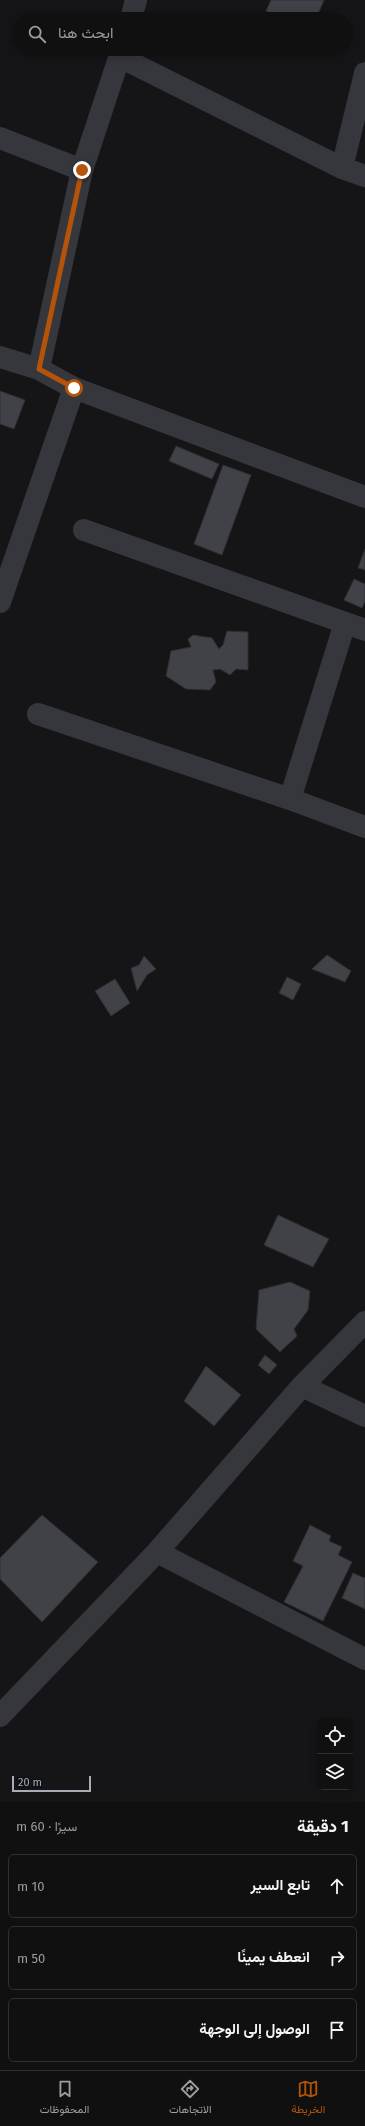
<!DOCTYPE html>
<html lang="ar">
<head>
<meta charset="utf-8">
<style>
  body { margin:0; font-family:"Fira Sans",Vazirmatn,sans-serif; background:#1e1e1f; color:#f1f3f6; direction:rtl }
  .controls { position:absolute; right:12px; bottom:12px; display:grid; overflow:hidden; border-radius:6px; box-shadow:0 2px 10px #0003 }
  .controls button { width:36px; height:36px; display:grid; place-items:center; padding:0; border:0; border-bottom:1px solid #303031; background:#101011; color:#f1f3f6; font:20px sans-serif }
  .scale { position:absolute; left:12px; bottom:10px; width:79px; box-sizing:border-box; padding-left:4px; border:2px solid #a7acb7; border-top:0; font-size:11px; line-height:14px; white-space:nowrap; color:#a7acb7; -webkit-text-stroke:3px #101012; paint-order:stroke }
  .stop { position:absolute; width:12px; height:12px; margin:-9px; border:3px solid #b45309; border-radius:50%; background:#fff }
  .stop.end { background:#b45309; border-color:#fff; box-shadow:0 1px 4px #0008 }
  .list { margin:0; padding:0; list-style:none }
  h2 { display:flex; justify-content:space-between; align-items:center; height:52px; margin:0; padding:0 16px; font-size:17px }
  h2 small { font-size:13px; font-weight:400; color:#9c9d9f }
  .list li { display:grid; grid-template-columns:26px 1fr auto; gap:12px; align-items:center; box-sizing:border-box; height:64px; margin:0 8px 8px; padding:0 8px; border:1px solid #303031; border-radius:6px }
  .list b { display:block; font-size:15px; white-space:nowrap }
  .list em { font-size:13px; font-style:normal; color:#9c9d9f }
  .icon { flex:none; width:22px; height:22px; fill:none; stroke:currentColor; stroke-width:2; stroke-linecap:round; stroke-linejoin:round }
  .map { position:relative; flex:none; width:365px; height:1802px; overflow:hidden; direction:ltr }
  .search { position:absolute; background:#101011; box-shadow:0 2px 10px #0003; left:12px; right:12px; top:12px; height:44px; display:flex; align-items:center; gap:10px; box-sizing:border-box; padding:0 14px; border-radius:22px; color:#9c9d9f; font-size:15px }
  .sheet { height:268px; background:#101011 }
  nav { display:flex; justify-content:space-around; align-items:center; box-sizing:border-box; height:56px; border-top:1px solid #303031; background:#101011; font-size:11px; color:#9c9d9f }
  nav a { display:grid; justify-items:center; gap:2px }
  nav .on { color:#b45309 }
  .map>svg:first-child { display:block }
  .building { fill:#414247; stroke:#2f2f33 }
  .lines { fill:none; stroke-linecap:round; stroke-linejoin:round }
  .minor { stroke:#36373c; stroke-width:22 }
  .route { stroke:#b45309; stroke-width:5 }
</style>
</head>
<body>
<div class="map">
<svg width="365" height="1802" viewBox="0 0 365 1802">
  <rect width="100%" height="100%" fill="#151517"/>
  <path class="building" d="M271,0H324L316,19H282L266,11Z
    M0,391L25,400L14,429L0,424Z
    M176,446L219,464L212,479L169,461Z
    M223,465L251,475L222,555L194,544Z
    M365,549V570L358,568Z
    M354,579L365,584V601L362,608L344,600Z
    M227,631L248,632V670L236,669L230,675L220,669L213,670L216,682L210,690L186,689L166,676L171,651L191,647L188,639L193,635L212,638L219,649L223,645Z
    M327,955L351,971L345,982L312,969Z
    M144,956L156,969L147,975L137,991L131,968L139,965Z
    M287,977L301,984L293,1000L279,993Z
    M115,979L130,1003L111,1016L95,991Z
    M278,1215L329,1239L313,1267L264,1245Z
    M290,1282L310,1291L308,1310L294,1329L297,1336L280,1352L256,1329L259,1290Z
    M265,1355L277,1365L269,1374L258,1365Z
    M206,1366L241,1395L214,1426L184,1401Z
    M42,1515L98,1562L42,1622L0,1579V1558Z
    M310,1525L331,1536L329,1541L342,1547L338,1555L352,1562L323,1621L284,1602L303,1566L293,1561Z
    M353,1573L364,1578L365,1577V1609L342,1598Z"/>
  <g class="lines">
    <path class="minor" d="M131,19L136,0
      M120,57L342,168L365,176
      M0,138L82,170
      M342,168L365,73
      M0,357L39,369L74,388L365,497
      M39,369L82,170L122,49
      M84,530L365,630
      M0,602L74,388
      M38,714L290,799L365,827
      M290,799L345,623
      M302,1386L365,1416
      M157,1552L365,1659
      M0,1716L157,1552L302,1386L365,1322"/>
  </g>
  <g class="lines">
    <path class="route" d="M74,388L39,369L82,170"/>
  </g>
</svg>
<div class="controls">
<button><svg class="icon" aria-label="locate" viewBox="0 0 24 24"><circle cx="12" cy="12" r="6"/><path d="M12 2v4M12 18v4M2 12h4M18 12h4"/></svg></button>
<button><svg class="icon" aria-label="layers" viewBox="0 0 24 24"><path d="M12 4l9 5-9 5-9-5zM3 14l9 5 9-5"/></svg></button>
</div>
<div class="scale">20 m</div>
<div class="stop" style="left:74px;top:388px"></div>
<div class="stop end" style="left:82px;top:170px"></div>
<div class="search"><svg class="icon" aria-label="search" viewBox="0 0 24 24"><circle cx="10" cy="10" r="6"/><path d="M15 15l6 6"/></svg>ابحث هنا</div>
</div>
<section class="sheet">
<h2>1 دقيقة<small>سيرًا · 60 m</small></h2>
<ul class="list">
<li><svg class="icon" aria-label="ahead" viewBox="0 0 24 24"><path d="M12 20V5M6 11l6-6 6 6"/></svg><div><b>تابع السير</b></div><em>10 m</em></li>
<li><svg class="icon" aria-label="right" viewBox="0 0 24 24"><path d="M7 20v-9h11M14 6l5 5-5 5"/></svg><div><b>انعطف يمينًا</b></div><em>50 m</em></li>
<li><svg class="icon" aria-label="arrive" viewBox="0 0 24 24"><path d="M6 21V4h12l-3 4 3 4H6"/></svg><div><b>الوصول إلى الوجهة</b></div></li>
</ul>
</section>
<nav>
<a class="on"><svg class="icon" aria-label="map" viewBox="0 0 24 24"><path d="M3 6l6-2 6 2 6-2v14l-6 2-6-2-6 2zM9 4v14M15 6v14"/></svg>الخريطة</a>
<a><svg class="icon" aria-label="directions" viewBox="0 0 24 24"><path d="M12 3l9 9-9 9-9-9zM9 14v-3h6M13 9l2 2-2 2"/></svg>الاتجاهات</a>
<a><svg class="icon" aria-label="saved" viewBox="0 0 24 24"><path d="M7 4h10v16l-5-4-5 4z"/></svg>المحفوظات</a>
</nav>
</body>
</html>
